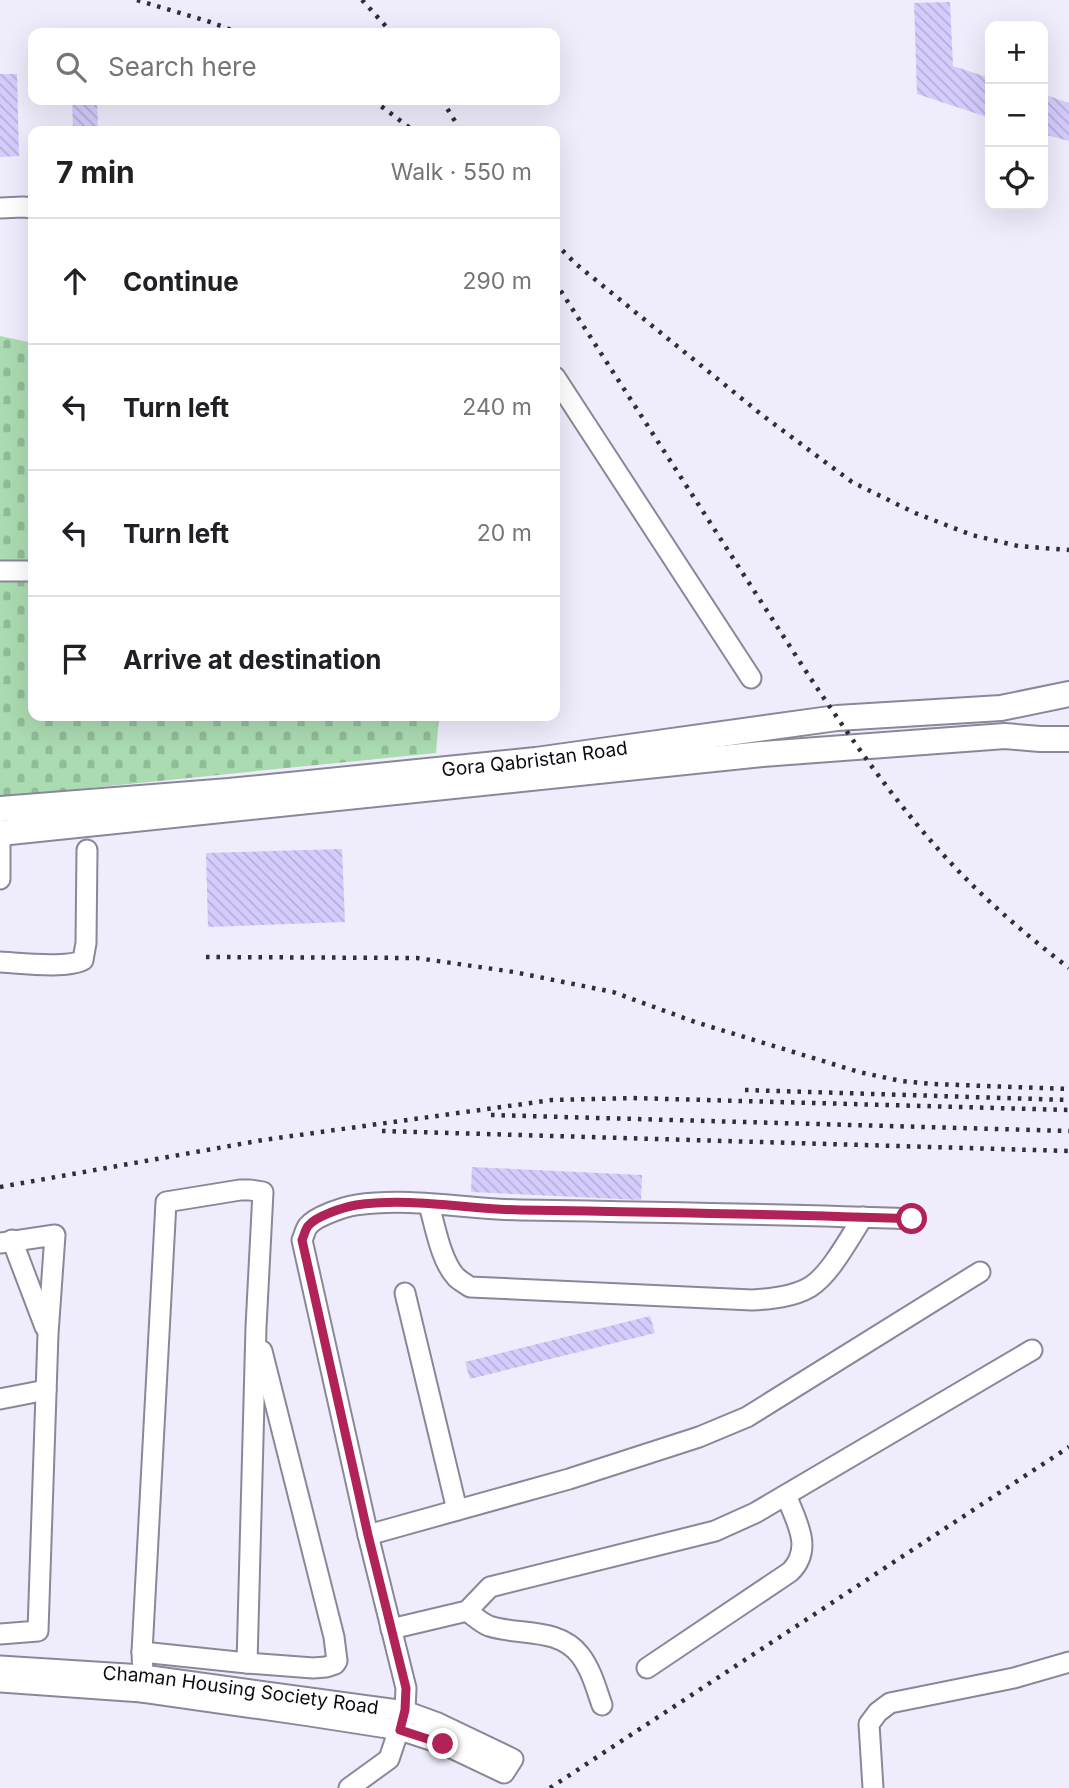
<!DOCTYPE html>
<html lang="en">
<head>
<meta charset="utf-8">
<style>
  body { margin:0; font-family:Inter,sans-serif; background:#f6f6f6; color:#202124 }
  .controls { position:absolute; right:21px; top:21px; display:grid; overflow:hidden; border-radius:14px; box-shadow:0 7px 28px #0002 }
  .controls button { width:63px; height:63px; display:grid; place-items:center; padding:0; border:0; border-bottom:2px solid #e0e0e0; background:#fff; color:#202124; font:35px sans-serif }
  .stop { position:absolute; width:21px; height:21px; margin:-16px; border:5px solid #b12258; border-radius:50%; background:#fff }
  .stop.end { background:#b12258; border-color:#fff; box-shadow:0 2px 7px #0008 }
  .list { margin:0; padding:0; list-style:none }
  h2 { display:flex; justify-content:space-between; align-items:center; height:91px; margin:0; padding:0 28px; font-size:30px }
  h2 small { font-size:23px; font-weight:400; color:#757577 }
  .list li { display:grid; grid-template-columns:46px 1fr auto; gap:21px; align-items:center; box-sizing:border-box; height:126px; padding:0 28px; border-top:2px solid #e0e0e0 }
  .list b { display:block; font-size:26px; white-space:nowrap }
  .list em { font-size:23px; font-style:normal; color:#757577 }
  .icon { flex:none; width:38px; height:38px; fill:none; stroke:currentColor; stroke-width:2; stroke-linecap:round; stroke-linejoin:round }
  .map { position:relative; flex:none; width:1069px; height:1788px; overflow:hidden }
  .search { position:absolute; background:#fff; box-shadow:0 7px 28px #0002; left:28px; top:28px; width:532px; height:77px; display:flex; align-items:center; gap:18px; box-sizing:border-box; padding:0 24px; border-radius:14px; color:#757577; font-size:26px }
  .panel { position:absolute; background:#fff; box-shadow:0 7px 28px #0002; left:28px; top:126px; width:532px; height:595px; border-radius:14px }
  .map>svg:first-child { display:block }
  .cemetery { fill:url(#cemetery-stones) }
  .building { fill:url(#building-back-hatch) }
  .lines { fill:none; stroke-linecap:round; stroke-linejoin:round }
  .minor-casing { stroke:#8a8799; stroke-width:23 }
  .major-casing { stroke:#8a8799; stroke-width:28 }
  .minor { stroke:#fff; stroke-width:19 }
  .major { stroke:#fff; stroke-width:24 }
  .rail { stroke:#302e36; stroke-width:4.5; stroke-dasharray:3.5 7; stroke-linecap:butt }
  .route { stroke:#b12258; stroke-width:9 }
  .labels { text-anchor:middle; dominant-baseline:central; stroke-width:7; stroke-linejoin:round; paint-order:stroke }
  .street-label { font-size:19px; fill:#0e0c13; stroke:#fff }
</style>
</head>
<body>
<div class="map">
<svg width="1069" height="1788" viewBox="0 0 1069 1788">
  <defs>
    <pattern id="cemetery-stones" width="16" height="16" patternUnits="userSpaceOnUse" patternTransform="scale(1.75)"><rect width="16" height="16" fill="#abdbb1"/><path d="M2 7V4a2 2 0 0 1 4 0v3zM10 15v-3a2 2 0 0 1 4 0v3z" fill="#92bb97"/></pattern>
    <pattern id="building-back-hatch" width="6" height="6" patternUnits="userSpaceOnUse" patternTransform="scale(1.75)"><rect width="6" height="6" fill="#d5ccfd"/><path d="M-1 5l2 2M0 0l6 6M5-1l2 2" fill="none" stroke="#b6aed8"/></pattern>
  </defs>
  <rect width="100%" height="100%" fill="#efecfc"/>
  <path class="cemetery" d="M0,336L33,343V716H439L436,753L0,797Z"/>
  <path class="building" d="M950,2L953,66L990,78V118L917,94L914,3Z
    M0,74H17L19,156L0,157Z
    M1043,94L1069,103V141L1043,134Z
    M72,100H97L98,131H73Z
    M342,849L345,922L208,927L206,853Z
    M472,1167L642,1175L641,1200L471,1192Z
    M650,1316L655,1333L470,1379L465,1362Z"/>
  <g class="lines">
    <g class="minor-casing">
      <g id="minor">
        <path d="M0,208L23,207L33,208"/>
        <path d="M555,377L751,678"/>
        <path d="M0,571H33"/>
        <path d="M0,879V833"/>
        <path d="M0,962C20,963 67,969 83,960L86,943L87,850"/>
        <path d="M429,1205C435,1226 441,1261 456,1277C460,1281 466,1284 470,1287L752,1300C771,1299 793,1297 810,1287C830,1275 850,1237 863,1217"/>
        <path d="M12,1240L45,1327"/>
        <path d="M0,1243L55,1235L48,1334L38,1631L0,1634"/>
        <path d="M405,1293L457,1510"/>
        <path d="M0,1399L46,1390"/>
        <path d="M368,1535L569,1479L699,1437L747,1417L980,1272"/>
        <path d="M467,1611C474,1616 481,1623 489,1626C520,1636 558,1627 580,1655C591,1669 596,1688 602,1705"/>
        <path d="M391,1629L467,1611L490,1587L715,1531L755,1513L1032,1350"/>
        <path d="M142,1652L247,1663L313,1668L326,1667L335,1664L337,1661L334,1637L262,1351"/>
        <path id="s1" d="M0,1666L143,1675L405,1711L438,1723L513,1759L504,1773L443,1744L400,1730L310,1716L142,1692L0,1682"/>
        <path d="M647,1668L790,1572C814,1549 796,1521 786,1495"/>
        <path d="M142,1692L143,1675L142,1652L166,1202L240,1190H250L263,1192L256,1327L247,1663"/>
        <path d="M349,1788L389,1759L405,1711L406,1688L368,1535L302,1240C304,1236 305,1230 308,1226C316,1216 344,1207 356,1205C410,1197 466,1209 520,1210C651,1212 781,1214 912,1219"/>
        <path d="M873,1788L869,1724L878,1712L890,1703L1014,1678L1069,1662"/>
      </g>
    </g>
    <g class="major-casing">
      <g id="major">
        <path id="s2" d="M0,809L229,791L536,760L837,718L1001,708L1069,694"/>
        <path d="M0,833L762,754L1005,736L1040,739H1069"/>
      </g>
    </g>
    <use href="#minor" class="minor"/>
    <use href="#major" class="major"/>
    <path class="rail" d="M137,0L210,22L240,33
      M362,0L392,33
      M373,100L414,131
      M442,100L461,131
      M555,243L576,264L762,415L852,482L915,513L972,535L1018,546L1069,550
      M555,282L809,676C852,740 896,804 949,861C985,900 1026,935 1069,968
      M206,957L417,958L514,972L613,992L695,1022L859,1072L901,1081L932,1084L1069,1089
      M745,1090L1069,1100
      M491,1115L1069,1131
      M382,1131L1069,1151
      M0,1187L263,1140L552,1100L632,1098L1069,1110
      M550,1788L1069,1447"/>
  </g>
  <g class="lines">
    <path class="route" d="M443,1744L400,1730L405,1710L406,1688L368,1535L302,1240C304,1236 305,1230 308,1226C316,1216 344,1207 356,1205C410,1197 466,1209 520,1210C651,1212 781,1214 912,1219"/>
  </g>
  <g class="labels">
    <g class="street-label">
      <text stroke="none"><textPath href="#s2" startOffset="537">Gora Qabristan Road</textPath></text>
      <text stroke="none"><textPath href="#s1" startOffset="242">Chaman Housing Society Road</textPath></text>
    </g>
  </g>
</svg>
<div class="controls">
<button>+</button>
<button>−</button>
<button><svg class="icon" aria-label="locate" viewBox="0 0 24 24"><circle cx="12" cy="12" r="6"/><path d="M12 2v4M12 18v4M2 12h4M18 12h4"/></svg></button>
</div>
<div class="stop" style="left:912px;top:1219px"></div>
<div class="stop end" style="left:443px;top:1744px"></div>
<div class="search"><svg class="icon" aria-label="search" viewBox="0 0 24 24"><circle cx="10" cy="10" r="6"/><path d="M15 15l6 6"/></svg>Search here</div>
<section class="panel">
<h2>7 min<small>Walk · 550 m</small></h2>
<ul class="list">
<li><svg class="icon" aria-label="ahead" viewBox="0 0 24 24"><path d="M12 20V5M6 11l6-6 6 6"/></svg><div><b>Continue</b></div><em>290 m</em></li>
<li><svg class="icon" aria-label="left" viewBox="0 0 24 24"><path d="M17 20v-9H6M10 6l-5 5 5 5"/></svg><div><b>Turn left</b></div><em>240 m</em></li>
<li><svg class="icon" aria-label="left" viewBox="0 0 24 24"><path d="M17 20v-9H6M10 6l-5 5 5 5"/></svg><div><b>Turn left</b></div><em>20 m</em></li>
<li><svg class="icon" aria-label="arrive" viewBox="0 0 24 24"><path d="M6 21V4h12l-3 4 3 4H6"/></svg><div><b>Arrive at destination</b></div></li>
</ul>
</section>
</div>
</body>
</html>
